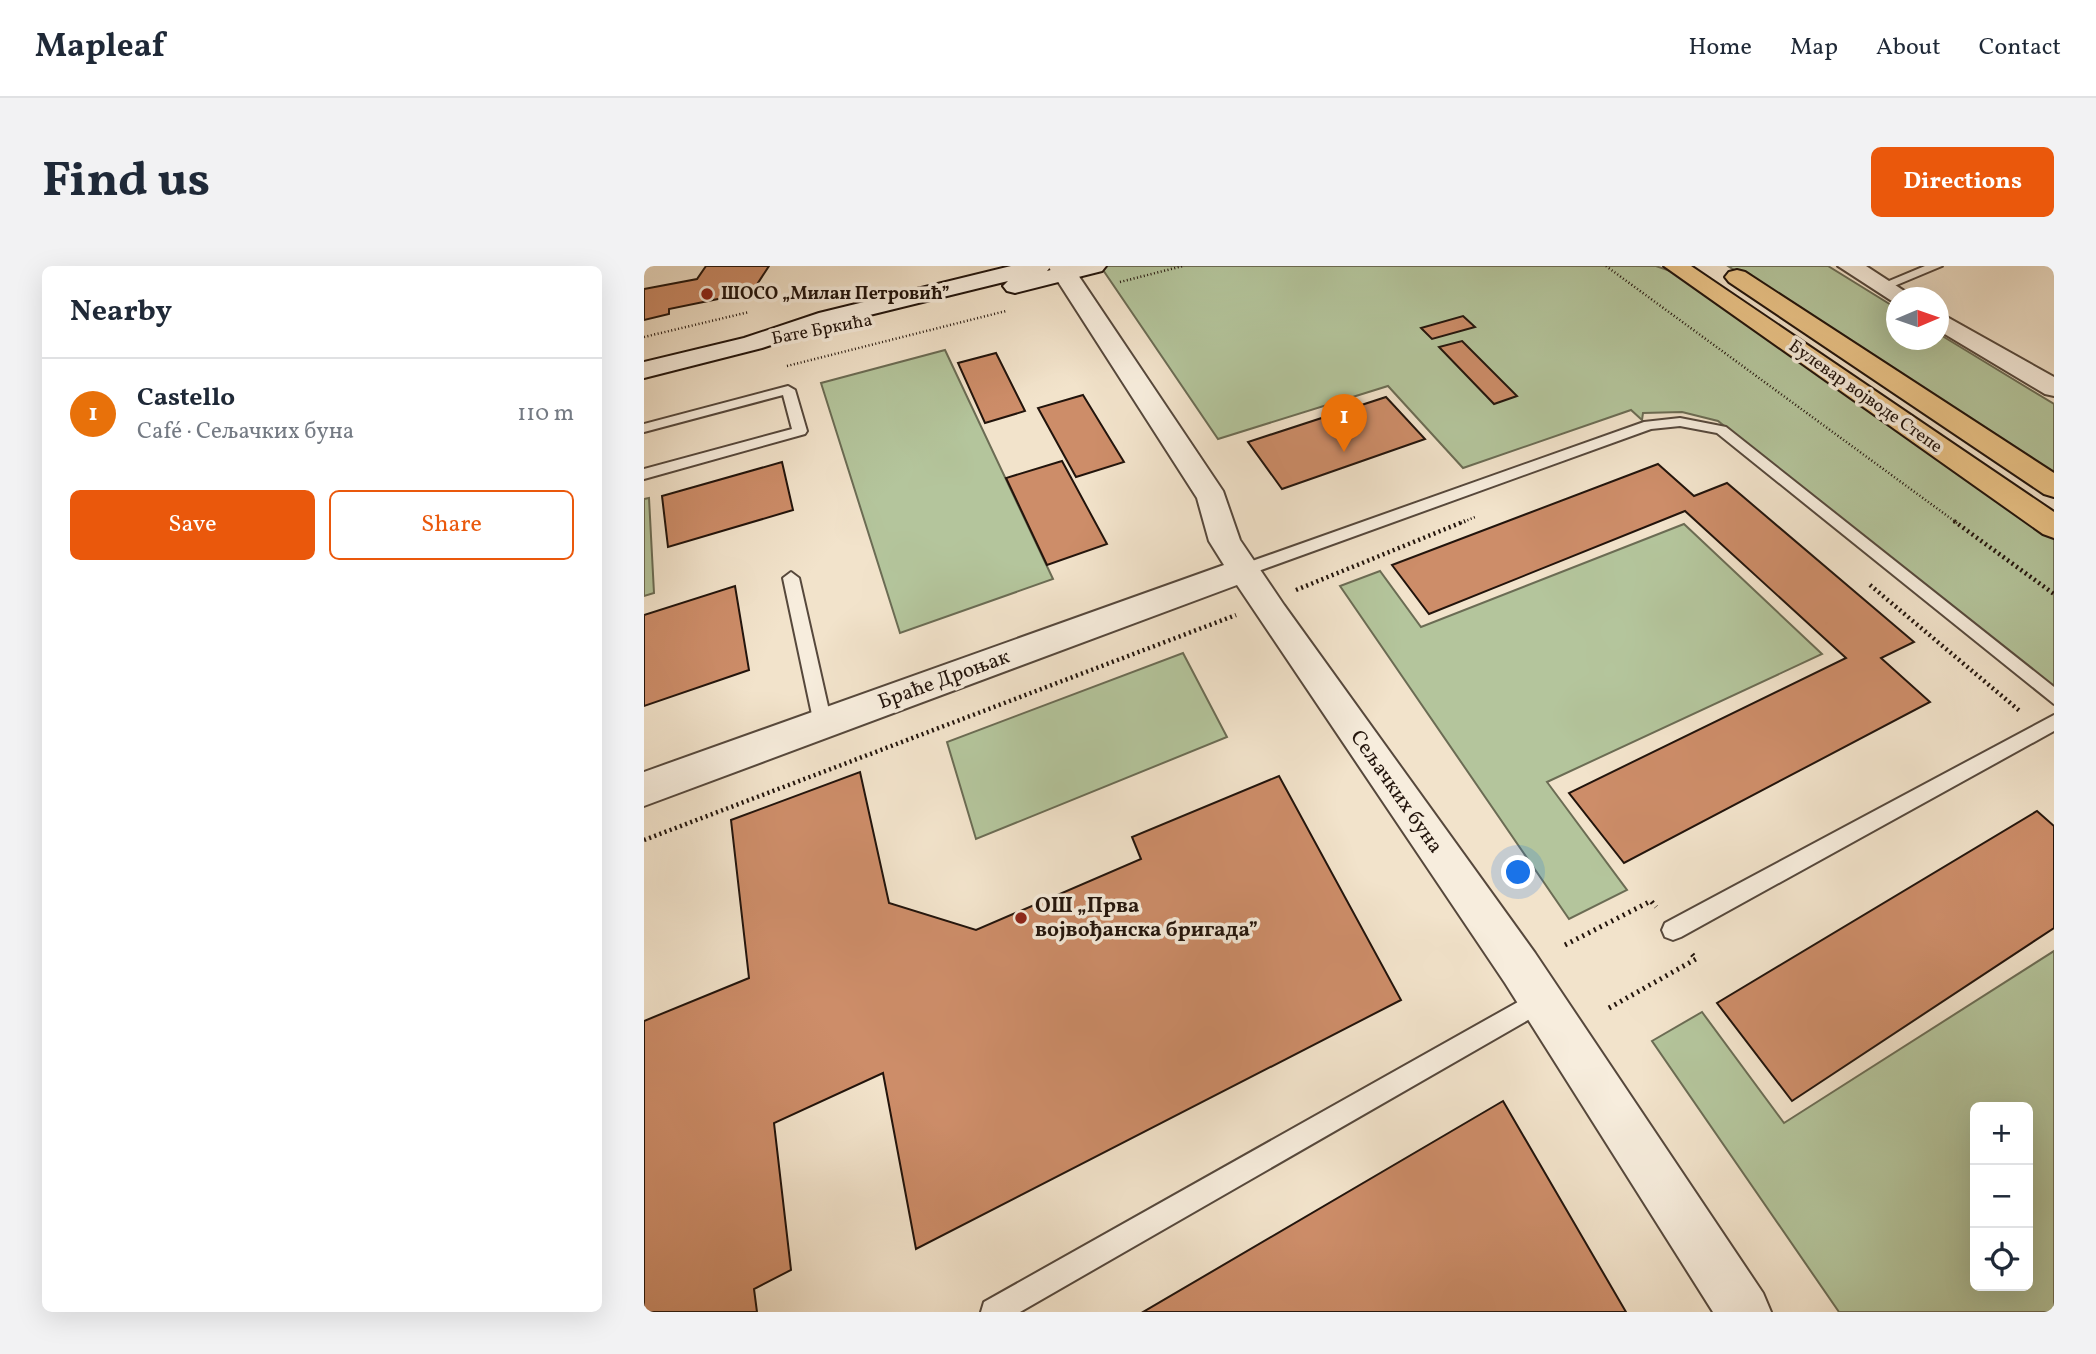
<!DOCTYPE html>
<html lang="en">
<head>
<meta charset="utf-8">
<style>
  body { margin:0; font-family:Vollkorn,serif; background:#f2f2f3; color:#1f2937 }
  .controls { position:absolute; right:21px; bottom:21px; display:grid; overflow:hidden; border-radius:10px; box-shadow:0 7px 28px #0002 }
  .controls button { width:63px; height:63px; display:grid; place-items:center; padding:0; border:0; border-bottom:2px solid #e0e1e3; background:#fff; color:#1f2937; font:35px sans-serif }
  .compass { position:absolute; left:1242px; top:21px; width:63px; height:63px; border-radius:50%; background:#fff; box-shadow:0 7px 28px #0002; rotate:88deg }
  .you { position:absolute; left:875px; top:607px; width:24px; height:24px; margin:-18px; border:5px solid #fff; border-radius:50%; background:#1a73e8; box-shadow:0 0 0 10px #1a73e833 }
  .badge { display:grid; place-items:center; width:46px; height:46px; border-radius:50%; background:#ea580c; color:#fff; font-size:23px; font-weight:700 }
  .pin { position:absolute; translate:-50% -58px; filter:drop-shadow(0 2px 4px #0008) }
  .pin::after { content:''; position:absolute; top:37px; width:24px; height:21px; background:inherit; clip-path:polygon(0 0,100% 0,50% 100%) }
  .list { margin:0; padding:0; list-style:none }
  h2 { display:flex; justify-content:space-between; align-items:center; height:91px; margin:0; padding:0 28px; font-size:30px }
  h2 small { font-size:23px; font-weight:400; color:#747a83 }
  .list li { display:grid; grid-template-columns:46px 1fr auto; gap:21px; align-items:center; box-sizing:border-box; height:112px; padding:0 28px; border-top:2px solid #e0e1e3 }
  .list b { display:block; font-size:26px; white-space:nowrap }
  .list p { margin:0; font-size:23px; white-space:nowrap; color:#747a83 }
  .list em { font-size:23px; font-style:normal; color:#747a83 }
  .actions { display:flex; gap:14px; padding:21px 28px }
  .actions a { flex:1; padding:16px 0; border:2px solid #ea580c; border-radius:10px; text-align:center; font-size:24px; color:#ea580c }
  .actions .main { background:#ea580c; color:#fff }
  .icon { flex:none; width:38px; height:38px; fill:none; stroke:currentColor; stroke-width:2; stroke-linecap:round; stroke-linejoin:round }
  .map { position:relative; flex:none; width:1410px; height:1046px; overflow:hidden; border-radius:10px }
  header { display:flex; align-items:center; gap:42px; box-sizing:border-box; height:98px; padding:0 35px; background:#fff; border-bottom:2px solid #e0e1e3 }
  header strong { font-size:33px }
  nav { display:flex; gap:38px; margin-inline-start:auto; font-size:24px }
  .intro { display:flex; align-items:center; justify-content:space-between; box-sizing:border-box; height:168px; padding:0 42px }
  h1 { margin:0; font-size:49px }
  .button { padding:18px 32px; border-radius:10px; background:#ea580c; color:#fff; font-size:24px; font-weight:700 }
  main { display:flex; gap:42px; padding:0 42px }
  aside { flex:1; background:#fff; border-radius:10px; box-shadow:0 7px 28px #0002 }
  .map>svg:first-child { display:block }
  .green { fill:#b4c59c; stroke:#6b6c54; stroke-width:2; fill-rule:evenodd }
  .building { fill:#cd8d69; stroke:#22140c; stroke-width:2 }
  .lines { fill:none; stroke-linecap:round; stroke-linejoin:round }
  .lane-casing { stroke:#56483c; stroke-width:4 }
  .street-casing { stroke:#56483c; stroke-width:4 }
  .secondary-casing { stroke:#22140c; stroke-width:4 }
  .primary-casing { stroke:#22140c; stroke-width:4 }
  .path-far2 { stroke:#22140c; stroke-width:2.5; stroke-dasharray:1 2.5; stroke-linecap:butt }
  .path-far1 { stroke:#22140c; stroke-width:4.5; stroke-dasharray:2 3.5; stroke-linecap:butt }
  .path { stroke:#22140c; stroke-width:5; stroke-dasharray:2 4.5; stroke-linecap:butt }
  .lane { fill:#f7eddd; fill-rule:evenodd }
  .street { fill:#f7eddd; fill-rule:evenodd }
  .secondary { fill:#f7eddd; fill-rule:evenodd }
  .primary { fill:#e9c286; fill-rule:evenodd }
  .poi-dot { fill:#8f2418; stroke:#f7eddd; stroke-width:2.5 }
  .labels { text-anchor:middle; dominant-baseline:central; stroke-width:7; stroke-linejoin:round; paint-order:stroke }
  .far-poi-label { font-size:18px; font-weight:bold; fill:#22140c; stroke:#f7eddd; text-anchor:start }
  .far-street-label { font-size:18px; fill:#22140c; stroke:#f7eddd }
  .street-label { font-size:21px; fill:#22140c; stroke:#f7eddd }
  .poi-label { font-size:21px; font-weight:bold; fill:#22140c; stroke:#f7eddd; text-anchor:start }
</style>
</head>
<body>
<header>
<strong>Mapleaf</strong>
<nav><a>Home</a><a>Map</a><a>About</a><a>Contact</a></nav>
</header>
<div class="intro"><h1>Find us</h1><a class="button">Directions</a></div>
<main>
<aside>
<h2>Nearby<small></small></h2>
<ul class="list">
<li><span class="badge" style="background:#e8710a">1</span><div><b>Castello</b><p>Café · Сељачких буна</p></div><em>110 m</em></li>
</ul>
<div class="actions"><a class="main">Save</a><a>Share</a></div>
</aside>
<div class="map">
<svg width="1410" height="1046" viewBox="0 0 1410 1046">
  <rect width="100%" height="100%" fill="#f2e3cb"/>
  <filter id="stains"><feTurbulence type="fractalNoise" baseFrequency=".00286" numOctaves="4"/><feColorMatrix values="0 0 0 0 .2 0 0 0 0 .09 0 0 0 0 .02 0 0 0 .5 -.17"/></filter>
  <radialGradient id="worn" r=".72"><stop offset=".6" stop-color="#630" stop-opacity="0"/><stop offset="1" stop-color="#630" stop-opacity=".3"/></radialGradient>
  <path class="green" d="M463,0H1012L1035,8L1410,270V422L1074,155L1038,146L999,147L998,154L987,144L819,202L744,120L574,173L457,1Z
    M1084,0H1184L1252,42V74H1294L1295,68L1410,138V215Z
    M301,84L409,313L256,367L177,117Z
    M5,232L10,327L0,330V233Z
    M1040,258L1178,388L903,516L983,624L925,653L696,320L736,305L777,361Z
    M539,387L583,471L332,573L303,476Z
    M1410,685V1046H1195L1008,775L1058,746L1140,857ZM1331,841H1384V1020H1331Z"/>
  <path class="building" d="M62,0H125L108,26L25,43V48L0,54V23L53,13Z
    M819,50L831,61L788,73L777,62Z
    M818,75L873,130L850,138L795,81Z
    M352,87L381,145L341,157L314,97Z
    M439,129L480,196L432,211L394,142Z
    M742,131L781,173L638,223L604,176Z
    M418,195L463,278L403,299L362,212Z
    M138,196L149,244L24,281L18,230Z
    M1014,198L1050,230L1083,217L1270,376L1237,392L1286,436L980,597L925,527L1202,392L1041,245L785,348L748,299Z
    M91,320L105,404L0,440V349Z
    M216,506L245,637L332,664L497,593L488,571L635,510L757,734L272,983L239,807L130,857L147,1004L110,1023L113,1046H0V755L105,712L87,554Z
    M1393,545L1410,560V662L1148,835L1073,737Z
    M859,835L982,1046H499Z"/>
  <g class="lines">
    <g class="lane-casing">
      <path id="lane" d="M1281,0H1298L1243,23L1233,20Z
        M144,120L151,124L163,165L161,168L0,213V203L148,163L139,129L0,166V158Z
        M1036,152L1082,161L1410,421V438L1073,167L1036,160L1007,163L606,308H594L592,304L594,300L1000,156Z
        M147,306L155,312L188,458L179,465L170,458L139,312Z
        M1410,449V465L1037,671L1029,674L1021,671L1018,664L1021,657Z
        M897,723L905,726L908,734L905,742L376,1046H337L340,1036Z"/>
    </g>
    <g class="street-casing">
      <path id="street" d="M404,0H428L579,225L596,274L640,339L891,687L1119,1027L1127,1046H1069L861,717L593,319L0,540V506L580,299L565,275L553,232Z
        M1194,0H1222L1271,32H1252L1251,37Z
        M1294,46L1410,111V130L1401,128L1294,64Z"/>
    </g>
    <g class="secondary-casing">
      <path id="secondary" d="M367,0H407L403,5L422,0H462L458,5L371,27L363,25L359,20L364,15L193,57L118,82L0,112V96L100,72L175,47Z"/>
    </g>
    <g class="primary-casing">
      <path id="primary" d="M1020,0H1047L1410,246V272L1399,268Z
        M1093,4L1101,6L1410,207V231L1400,228L1085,16L1081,11L1085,6Z"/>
    </g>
    <path class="path-far2" d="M962,0L1313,257
      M476,16L539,0
      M0,71L105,46
      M143,100L362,45
      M817,257L831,251"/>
    <path class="path-far1" d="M1310,255L1410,328
      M1226,319L1377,446
      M652,324L821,255
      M0,574L592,349"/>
    <path class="path" d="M921,679L1007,635L1012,641
      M965,742L1052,693L1047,687"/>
    <use href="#lane" class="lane"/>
    <use href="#street" class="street"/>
    <use href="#secondary" class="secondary"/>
    <use href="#primary" class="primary"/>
  </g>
  <g class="poi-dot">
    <circle cx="63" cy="28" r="7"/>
    <circle cx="377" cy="652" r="7"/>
  </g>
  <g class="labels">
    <g class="far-poi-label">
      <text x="77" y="28">ШОСО „Милан Петровић”</text>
    </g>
    <g class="far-street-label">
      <text transform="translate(178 64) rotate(-11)">Бате Бркића</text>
      <text transform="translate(1221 131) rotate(35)">Булевар војводе Степе</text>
    </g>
    <g class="street-label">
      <text transform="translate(300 414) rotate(-20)">Браће Дроњак</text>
      <text transform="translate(752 526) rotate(55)">Сељачких буна</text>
    </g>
    <g class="poi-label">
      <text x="391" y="640">ОШ „Прва<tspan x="391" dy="24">војвођанска бригада”</tspan></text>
    </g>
  </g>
  <rect width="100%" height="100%" filter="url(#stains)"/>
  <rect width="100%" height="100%" fill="url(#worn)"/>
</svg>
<div class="controls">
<button>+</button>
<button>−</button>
<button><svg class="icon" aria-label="locate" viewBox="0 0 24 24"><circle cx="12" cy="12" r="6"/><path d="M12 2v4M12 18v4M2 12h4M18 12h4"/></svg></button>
</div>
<svg class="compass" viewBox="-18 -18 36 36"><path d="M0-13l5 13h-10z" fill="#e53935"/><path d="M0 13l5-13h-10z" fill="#747a83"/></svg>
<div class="you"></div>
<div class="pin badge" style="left:700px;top:186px;background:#e8710a">1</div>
</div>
</main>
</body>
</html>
